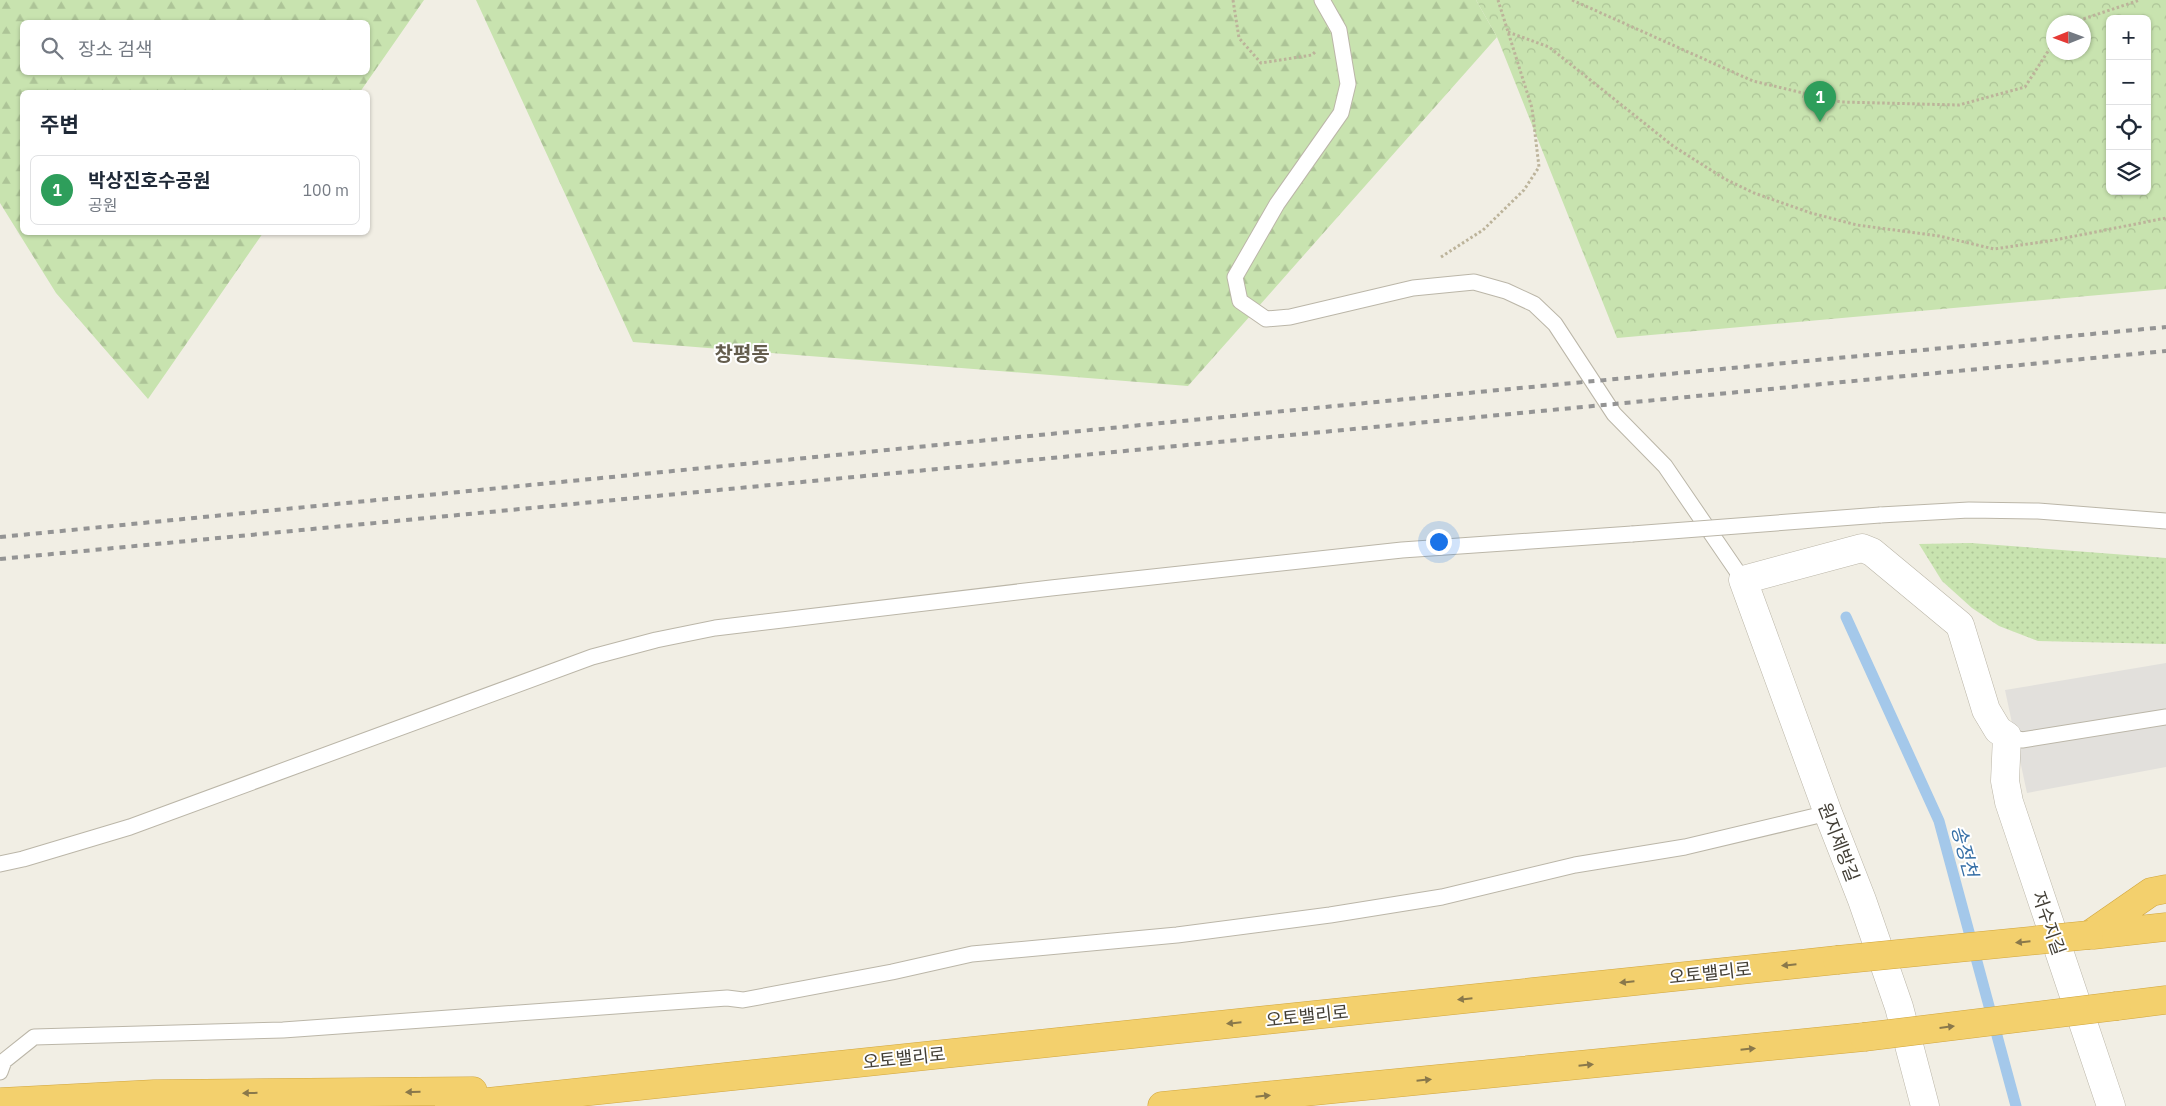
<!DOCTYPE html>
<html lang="ko">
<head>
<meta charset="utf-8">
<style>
  body { margin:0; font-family:"IBM Plex Sans","Noto Sans KR",sans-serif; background:#f6f6f7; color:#1f2937 }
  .controls { position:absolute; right:15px; top:15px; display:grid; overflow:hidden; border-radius:8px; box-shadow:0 1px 4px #0004 }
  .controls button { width:45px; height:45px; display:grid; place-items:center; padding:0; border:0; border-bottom:1px solid #e0e1e3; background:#fff; color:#1f2937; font:25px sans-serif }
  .compass { position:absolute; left:2046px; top:15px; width:45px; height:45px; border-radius:50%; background:#fff; box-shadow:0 1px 4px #0004; rotate:269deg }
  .you { position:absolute; left:1438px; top:541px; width:18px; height:18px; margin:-12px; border:4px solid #fff; border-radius:50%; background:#1a73e8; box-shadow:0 0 0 8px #1a73e833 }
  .badge { display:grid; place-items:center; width:32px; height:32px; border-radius:50%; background:#2563eb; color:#fff; font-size:16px; font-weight:700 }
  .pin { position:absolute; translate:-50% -41px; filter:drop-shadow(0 1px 2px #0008) }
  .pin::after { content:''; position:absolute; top:26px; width:18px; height:15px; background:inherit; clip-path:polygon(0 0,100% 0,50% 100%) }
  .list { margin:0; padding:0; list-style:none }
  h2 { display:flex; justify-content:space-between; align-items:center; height:65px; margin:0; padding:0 20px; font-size:21px }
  h2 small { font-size:16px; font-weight:400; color:#747a83 }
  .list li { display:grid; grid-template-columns:32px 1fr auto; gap:15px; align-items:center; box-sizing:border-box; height:70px; margin:0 10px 10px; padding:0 10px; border:1px solid #e0e1e3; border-radius:8px }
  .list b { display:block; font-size:19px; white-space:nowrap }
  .list p { margin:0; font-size:16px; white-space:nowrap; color:#747a83 }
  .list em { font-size:16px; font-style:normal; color:#747a83 }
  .icon { flex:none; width:28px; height:28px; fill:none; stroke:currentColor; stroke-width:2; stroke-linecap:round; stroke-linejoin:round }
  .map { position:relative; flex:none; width:2166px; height:1106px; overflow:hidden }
  .search { position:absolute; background:#fff; box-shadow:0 1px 4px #0004; left:20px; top:20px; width:350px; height:55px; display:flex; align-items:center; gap:12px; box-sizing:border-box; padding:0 18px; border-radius:8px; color:#747a83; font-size:19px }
  .panel { position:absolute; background:#fff; box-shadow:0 1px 4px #0004; left:20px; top:90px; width:350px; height:145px; border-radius:8px }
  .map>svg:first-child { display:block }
  .grass { fill:url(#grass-dots) }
  .forest { fill:url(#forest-firs); fill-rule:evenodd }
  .park { fill:url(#park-crowns); fill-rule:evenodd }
  .parking { fill:#e2e0dc }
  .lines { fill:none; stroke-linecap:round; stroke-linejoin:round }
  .stream { stroke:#a4c8ea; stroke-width:11 }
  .lane-casing { stroke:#bbb6a8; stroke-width:17 }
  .street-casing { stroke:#bbb6a8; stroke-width:29 }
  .highway-casing { stroke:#d1a63e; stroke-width:29 }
  .path { stroke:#bcb39a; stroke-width:3; stroke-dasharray:2.5 2.5; stroke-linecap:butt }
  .lane { stroke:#fff; stroke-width:15 }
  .street { stroke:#fff; stroke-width:28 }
  .highway { stroke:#f3d06d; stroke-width:28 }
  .rail { stroke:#949494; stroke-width:4; stroke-dasharray:6 6; stroke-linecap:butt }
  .lane-bridge-casing { stroke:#bbb6a8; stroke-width:17; stroke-linecap:butt }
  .highway-bridge-casing { stroke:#d1a63e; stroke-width:29; stroke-linecap:butt }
  .lane-bridge { stroke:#fff; stroke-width:15 }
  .highway-bridge { stroke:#f3d06d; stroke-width:28 }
  .oneway { fill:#89784b }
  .labels { text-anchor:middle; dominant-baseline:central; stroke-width:4; stroke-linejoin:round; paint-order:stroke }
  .street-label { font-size:18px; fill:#423e35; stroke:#fff }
  .water-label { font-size:19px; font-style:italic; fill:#366fa6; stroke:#fff }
  .quarter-label { font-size:20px; font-weight:bold; fill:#645d4d; stroke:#fff }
</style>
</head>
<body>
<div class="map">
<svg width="2166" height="1106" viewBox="0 0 2166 1106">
  <defs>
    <pattern id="grass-dots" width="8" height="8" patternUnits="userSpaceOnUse" patternTransform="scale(1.25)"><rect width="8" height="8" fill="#c8e3af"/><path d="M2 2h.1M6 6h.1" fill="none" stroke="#adc497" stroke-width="1.8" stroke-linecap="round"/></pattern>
    <pattern id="forest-firs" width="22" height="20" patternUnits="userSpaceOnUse" patternTransform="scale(1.25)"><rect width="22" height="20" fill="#c8e3af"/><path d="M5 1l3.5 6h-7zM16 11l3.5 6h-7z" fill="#adc497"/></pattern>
    <pattern id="park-crowns" width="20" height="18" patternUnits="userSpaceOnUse" patternTransform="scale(1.25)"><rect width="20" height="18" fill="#c8e3af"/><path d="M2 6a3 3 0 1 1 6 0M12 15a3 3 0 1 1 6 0" fill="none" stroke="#adc497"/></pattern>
  </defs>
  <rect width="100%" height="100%" fill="#f1eee4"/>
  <path class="grass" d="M1971,543L2166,558V644L2038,641L1999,626L1972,608L1942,581L1919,544Z"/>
  <path class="forest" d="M0,0H424L360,92H22V232L263,233L148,399L56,293L0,203ZM22,22H368V72H22Z
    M476,0H1476L1497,37L1188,386L633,342Z"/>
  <path class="park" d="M1476,0H2166V289L1617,338L1497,37ZM2110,19H2147V191H2110ZM2054,22H2084V52H2054Z"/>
  <path class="parking" d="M2166,663V767L2027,793L2005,690Z"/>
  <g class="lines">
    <path class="stream" d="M1846,617L1939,821L2016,1106"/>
    <g class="lane-casing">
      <path id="lane" d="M1322,0L1339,30L1348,84L1341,113L1277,204L1235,277L1240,301L1266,319L1290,317L1413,288L1474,282L1506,291L1534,304L1555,324L1614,414L1665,466L1743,580
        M1880,515L1969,510L2038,511L2166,521
        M2007,736L2022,740L2166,717
        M0,864L23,859L130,827L592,657L656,640L715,628L1051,588L1402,550L1632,534
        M0,1072L4,1061L34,1037L283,1030L727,998L743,1000L892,972L972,954L1177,935L1330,915L1442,897L1575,865L1685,847L1828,813"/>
    </g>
    <g class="street-casing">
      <path id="street" d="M1925,1106L1899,1007L1862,900L1828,813L1743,580L1862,548L1872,552L1960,625L1986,710L1998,730L2007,736L2005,781L2009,802L2111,1106"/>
    </g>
    <g class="highway-casing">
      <path id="highway" d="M2089,935L2151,892L2166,889
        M2093,935L2166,927
        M2117,1006L2166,1000
        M0,1102L154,1094L473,1091
        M449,1106L1837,960
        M1162,1106L1864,1037"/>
    </g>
    <path class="path" d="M1233,0L1239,38L1261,63L1312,55L1315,52
      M1572,0L1753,81L1841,102L1959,105L2025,87L2054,42
      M2074,22L2140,0
      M1508,32L1549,47L1673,146L1725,179L1754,193L1811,213L1857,225L1939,236L1994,249L2055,240L2166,218
      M1441,257L1483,230L1524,190L1539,167L1532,108L1498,0"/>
    <use href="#lane" class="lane"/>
    <use href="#street" class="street"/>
    <use href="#highway" class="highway"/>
    <path class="rail" d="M0,537L1478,392L2166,327
      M0,559L2166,351"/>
    <g class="lane-bridge-casing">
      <path id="lane-bridge" d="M1632,534L1880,515"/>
    </g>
    <g class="highway-bridge-casing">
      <path id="highway-bridge" d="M1837,960L2089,935
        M1864,1037L2117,1006"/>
    </g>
    <use href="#lane-bridge" class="lane-bridge"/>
    <use href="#highway-bridge" class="highway-bridge"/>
  </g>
  <defs><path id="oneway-solid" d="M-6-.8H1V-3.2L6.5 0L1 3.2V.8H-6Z" transform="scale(1.25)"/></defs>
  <g class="oneway">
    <use href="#oneway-solid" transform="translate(2023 942) rotate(174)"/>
    <use href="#oneway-solid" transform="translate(1789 965) rotate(174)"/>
    <use href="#oneway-solid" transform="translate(1627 982) rotate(174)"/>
    <use href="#oneway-solid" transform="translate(1465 999) rotate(174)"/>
    <use href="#oneway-solid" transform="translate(1234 1023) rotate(174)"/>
    <use href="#oneway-solid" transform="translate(1947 1027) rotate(-7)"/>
    <use href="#oneway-solid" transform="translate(1748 1049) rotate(-6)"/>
    <use href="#oneway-solid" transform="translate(1586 1065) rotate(-6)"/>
    <use href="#oneway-solid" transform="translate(1424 1080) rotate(-6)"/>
    <use href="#oneway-solid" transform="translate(413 1092) rotate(179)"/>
    <use href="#oneway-solid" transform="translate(250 1093) rotate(179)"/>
    <use href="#oneway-solid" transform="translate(1263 1096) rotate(-6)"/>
  </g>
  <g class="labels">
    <g class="street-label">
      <text transform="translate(1839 842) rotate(69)">원지제방길</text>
      <text transform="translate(2049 923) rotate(71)">저수지길</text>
      <text transform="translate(1710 973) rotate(-6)">오토밸리로</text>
      <text transform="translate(1307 1016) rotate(-6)">오토밸리로</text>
      <text transform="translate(904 1058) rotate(-6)">오토밸리로</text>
    </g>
    <g class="water-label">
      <text transform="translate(1965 851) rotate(75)">송정천</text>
    </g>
    <g class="quarter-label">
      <text x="742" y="353">창평동</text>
    </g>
  </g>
</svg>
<div class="controls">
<button>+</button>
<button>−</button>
<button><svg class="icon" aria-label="locate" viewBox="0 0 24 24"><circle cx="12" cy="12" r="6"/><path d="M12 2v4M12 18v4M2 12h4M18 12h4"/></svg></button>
<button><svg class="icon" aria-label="layers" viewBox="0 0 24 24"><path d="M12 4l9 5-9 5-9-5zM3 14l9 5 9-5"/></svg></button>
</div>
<svg class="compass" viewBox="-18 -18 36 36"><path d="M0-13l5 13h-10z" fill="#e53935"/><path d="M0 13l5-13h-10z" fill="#747a83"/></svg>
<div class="you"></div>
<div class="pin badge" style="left:1820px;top:122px;background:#2e9e5b">1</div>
<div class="search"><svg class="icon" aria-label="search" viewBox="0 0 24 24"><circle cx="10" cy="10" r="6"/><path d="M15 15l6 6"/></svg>장소 검색</div>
<section class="panel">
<h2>주변<small></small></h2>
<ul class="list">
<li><span class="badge" style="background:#2e9e5b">1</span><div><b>박상진호수공원</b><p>공원</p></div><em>100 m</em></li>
</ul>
</section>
</div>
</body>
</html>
